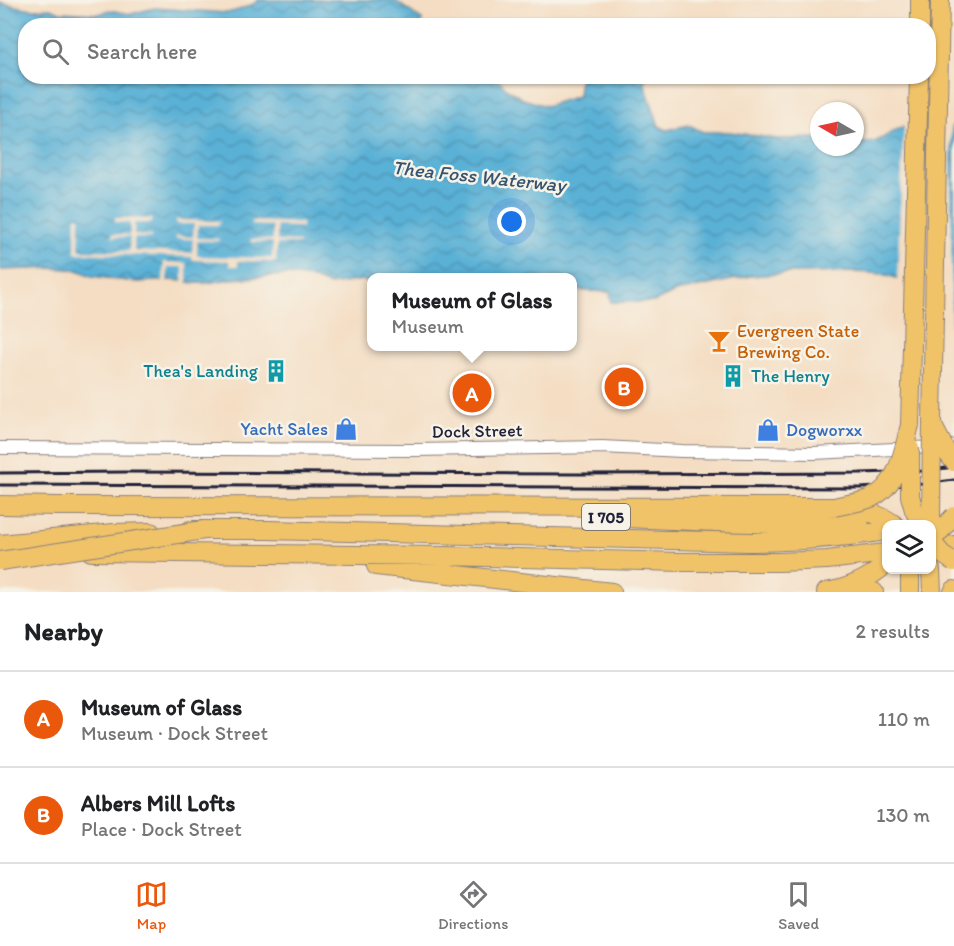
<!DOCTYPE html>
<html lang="en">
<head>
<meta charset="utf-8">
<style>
  body { margin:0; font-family:Itim,sans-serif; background:#f6f6f6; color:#202124 }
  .controls { position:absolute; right:18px; bottom:18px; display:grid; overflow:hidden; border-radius:12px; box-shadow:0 2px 4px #0004 }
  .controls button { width:54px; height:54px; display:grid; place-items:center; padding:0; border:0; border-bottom:2px solid #e0e0e0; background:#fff; color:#202124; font:30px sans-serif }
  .compass { position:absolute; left:810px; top:102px; width:54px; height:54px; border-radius:50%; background:#fff; box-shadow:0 2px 4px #0004; rotate:279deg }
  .you { position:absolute; left:512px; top:222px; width:21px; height:21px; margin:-15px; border:4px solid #fff; border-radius:50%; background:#1a73e8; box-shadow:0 0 0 9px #1a73e833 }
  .badge { display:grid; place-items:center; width:39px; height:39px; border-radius:50%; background:#ea580c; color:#fff; font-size:20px; font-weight:700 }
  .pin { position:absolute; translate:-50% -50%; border:3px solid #fff; box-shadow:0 2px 6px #0006 }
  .popup { position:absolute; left:367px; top:273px; width:210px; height:78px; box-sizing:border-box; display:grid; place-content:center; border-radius:12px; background:#fff; filter:drop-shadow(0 2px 4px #0005); font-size:20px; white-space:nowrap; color:#757577 }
  .popup b { font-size:22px; color:#202124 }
  .popup::after { content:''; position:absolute; left:50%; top:100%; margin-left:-12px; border:12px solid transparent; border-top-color:#fff }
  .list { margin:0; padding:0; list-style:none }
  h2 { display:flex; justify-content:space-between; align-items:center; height:78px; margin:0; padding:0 24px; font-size:26px }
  h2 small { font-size:20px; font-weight:400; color:#757577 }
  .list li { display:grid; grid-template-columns:39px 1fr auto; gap:18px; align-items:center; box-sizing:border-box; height:96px; padding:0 24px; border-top:2px solid #e0e0e0 }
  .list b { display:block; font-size:22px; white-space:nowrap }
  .list p { margin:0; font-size:20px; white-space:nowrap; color:#757577 }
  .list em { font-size:20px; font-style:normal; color:#757577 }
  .icon { flex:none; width:33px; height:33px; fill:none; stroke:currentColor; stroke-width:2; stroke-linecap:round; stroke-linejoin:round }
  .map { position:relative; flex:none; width:954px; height:592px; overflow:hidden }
  .search { position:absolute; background:#fff; box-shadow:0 2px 4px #0004; left:18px; right:18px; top:18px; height:66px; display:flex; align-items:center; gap:15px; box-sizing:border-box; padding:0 21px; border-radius:24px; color:#757577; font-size:22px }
  .sheet { height:270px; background:#fff }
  nav { display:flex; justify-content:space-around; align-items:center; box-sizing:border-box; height:84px; border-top:2px solid #e0e0e0; background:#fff; font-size:16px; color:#757577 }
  nav a { display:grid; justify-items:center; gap:3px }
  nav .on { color:#ea580c }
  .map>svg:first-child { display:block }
  .water { fill:url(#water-waves); stroke:#3e6a88; stroke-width:1.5 }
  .pier { fill:#f4ddc2 }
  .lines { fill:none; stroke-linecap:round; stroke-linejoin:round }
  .minor-casing { stroke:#8b807e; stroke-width:14 }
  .highway-casing { stroke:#8b807e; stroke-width:20 }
  .minor { stroke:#fff; stroke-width:12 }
  .highway { stroke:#f0c369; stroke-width:18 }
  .rail { stroke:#22223b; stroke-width:3 }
  .highway-bridge-casing { stroke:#8b807e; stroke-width:20; stroke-linecap:butt }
  .highway-bridge { stroke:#f0c369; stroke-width:18 }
  .labels { text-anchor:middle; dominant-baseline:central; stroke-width:5; stroke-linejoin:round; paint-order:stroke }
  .shield { fill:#f7f3e8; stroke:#62616f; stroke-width:1.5 }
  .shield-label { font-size:16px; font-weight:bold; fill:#22223b }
  .food-label { font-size:18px; fill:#c56008; stroke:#f7f3e8; text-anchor:start }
  .culture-label { font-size:18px; fill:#0d838f; stroke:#f7f3e8; text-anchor:end }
  .shop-label { font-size:18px; fill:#366cbe; stroke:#f7f3e8; text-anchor:end }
  .street-label { font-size:18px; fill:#22223b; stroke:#f7f3e8 }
  .water-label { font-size:20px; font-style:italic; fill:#365471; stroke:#f7f3e8 }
</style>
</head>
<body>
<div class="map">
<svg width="954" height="592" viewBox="0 0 954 592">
  <defs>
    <pattern id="water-waves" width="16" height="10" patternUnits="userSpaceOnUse" patternTransform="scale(1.5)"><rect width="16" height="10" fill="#5ab1d6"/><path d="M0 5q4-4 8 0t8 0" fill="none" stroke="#4a90af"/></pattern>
  </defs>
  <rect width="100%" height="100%" fill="#f7f3e8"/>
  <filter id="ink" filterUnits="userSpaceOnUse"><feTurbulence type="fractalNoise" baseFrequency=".0167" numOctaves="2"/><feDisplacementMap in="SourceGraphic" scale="12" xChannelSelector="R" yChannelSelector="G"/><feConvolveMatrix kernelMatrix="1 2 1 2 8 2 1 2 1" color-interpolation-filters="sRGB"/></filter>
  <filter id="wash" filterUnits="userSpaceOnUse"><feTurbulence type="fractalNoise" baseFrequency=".008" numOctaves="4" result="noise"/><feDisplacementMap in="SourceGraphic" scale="24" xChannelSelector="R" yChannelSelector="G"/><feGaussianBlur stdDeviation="1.35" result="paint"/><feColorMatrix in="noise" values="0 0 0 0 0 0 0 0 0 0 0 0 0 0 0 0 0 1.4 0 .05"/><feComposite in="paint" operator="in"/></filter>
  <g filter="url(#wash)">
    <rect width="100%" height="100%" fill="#f4ddc2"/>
    <path class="water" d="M258,0H394L422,20L421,26H26V76L496,77L507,89L523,99L546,106L578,96L580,77H645V85L659,126L667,130L689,125L703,132H730L777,139L819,138V147H855V141C880,148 886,132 907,125C917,122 942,126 954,126V340H947L897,278L883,274L857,272L788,273L750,276L675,292L654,302H611L610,292L573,290L572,278H372L371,283L362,280L329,285L311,278L288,275L231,279L206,283H195L174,280L135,282L92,276L78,270L55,268L0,270V3L32,9L51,8L60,12L100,14L109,10L131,14L155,8L227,13L239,10L256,3Z"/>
    <path class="pier" d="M908,122L951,123V343L945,342L927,327L917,303L897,281L904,123Z
      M76,217H80L79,250L129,251L130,237H112V236L113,234L130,235V223L115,222V218L152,219V223H134V235L151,236V238H134V251L192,253L193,239H176V236L193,237L194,224H176V220L220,221L219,225H198L197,238L219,239V241H197V256L272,258L273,242H251V239L273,240V226L251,225L252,221L302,223V227L277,226V241L299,242V243L298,244H277L276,262L238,261V266H230L229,261L193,260L192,257L75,253Z
      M164,262L187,263V285L183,284V267H168L167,283H163Z"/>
  </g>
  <g filter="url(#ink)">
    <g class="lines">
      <g class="minor-casing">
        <path id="minor" d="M0,448L416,450L602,447L682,451L814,453L954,446"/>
      </g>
      <g class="highway-casing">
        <path id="highway" d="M920,26V0
          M932,422L940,0
          M910,425L919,76
          M0,505L59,506L834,507C856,509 876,511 894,524
          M627,518L716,522L860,526
          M190,530H268L751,542C797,541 841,538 886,531
          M0,544L114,533L151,532
          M932,548L954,545
          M91,552L443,556L682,562H779L827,560L886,553
          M376,566L612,592
          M910,570V592
          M931,570L932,592
          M844,588L874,592
          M826,592C848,589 869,578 886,565
          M953,592L954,590"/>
      </g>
      <use href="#minor" class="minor"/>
      <use href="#highway" class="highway"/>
      <path class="rail" d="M0,473L125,472L580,474L860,473L923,471L954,467
        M0,485L860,488L924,484L954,480"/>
      <g class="highway-bridge-casing">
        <path id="highway-bridge" d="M934,428L946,451L954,462
          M910,448V496L914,510L921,524
          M834,507C846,504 859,503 871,498C899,485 903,451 910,425
          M931,524L932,422
          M932,540L954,516
          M932,542L942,554L954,562
          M0,561L204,530"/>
      </g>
      <use href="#highway-bridge" class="highway-bridge"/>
    </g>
  </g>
  <defs>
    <g id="bar-bare" transform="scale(1.8)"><path d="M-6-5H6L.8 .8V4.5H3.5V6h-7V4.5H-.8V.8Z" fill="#e8710a" stroke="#f7f3e8" stroke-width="2.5" paint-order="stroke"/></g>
    <g id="building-bare" transform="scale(1.8)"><path d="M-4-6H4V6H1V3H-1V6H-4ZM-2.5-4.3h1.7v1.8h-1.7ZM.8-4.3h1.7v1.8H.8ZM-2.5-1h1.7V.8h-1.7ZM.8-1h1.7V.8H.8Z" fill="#0f9aa8" stroke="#f7f3e8" stroke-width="2.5" paint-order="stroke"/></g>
    <g id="shop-bare" transform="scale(1.8)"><path d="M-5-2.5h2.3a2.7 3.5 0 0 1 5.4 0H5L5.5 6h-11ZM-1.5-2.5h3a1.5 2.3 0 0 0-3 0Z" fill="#3f7fe0" stroke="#f7f3e8" stroke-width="2.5" paint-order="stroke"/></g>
  </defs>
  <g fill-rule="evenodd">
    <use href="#bar-bare" x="719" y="341"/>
    <use href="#building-bare" x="276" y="371"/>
    <use href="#building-bare" x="733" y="376"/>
    <use href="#shop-bare" x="346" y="429"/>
    <use href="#shop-bare" x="768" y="430"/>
  </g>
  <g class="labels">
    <rect class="shield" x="582" y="504" width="48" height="26" rx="4.5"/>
    <g class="shield-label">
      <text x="606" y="517">I 705</text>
    </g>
    <g class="food-label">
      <text x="737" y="331">Evergreen State<tspan x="737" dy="21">Brewing Co.</tspan></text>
    </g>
    <g class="culture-label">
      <text x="258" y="371">Thea's Landing</text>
      <text x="751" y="376" text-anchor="start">The Henry</text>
    </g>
    <g class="shop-label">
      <text x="328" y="429">Yacht Sales</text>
      <text x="786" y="430" text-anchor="start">Dogworxx</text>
    </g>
    <g class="street-label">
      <text transform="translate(477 431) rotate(-1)">Dock Street</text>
    </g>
    <g class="water-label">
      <text transform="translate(479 176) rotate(6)">Thea Foss Waterway</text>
    </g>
  </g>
</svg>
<div class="controls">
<button><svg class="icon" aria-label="layers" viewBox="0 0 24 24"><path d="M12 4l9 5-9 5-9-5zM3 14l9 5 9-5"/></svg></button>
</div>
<svg class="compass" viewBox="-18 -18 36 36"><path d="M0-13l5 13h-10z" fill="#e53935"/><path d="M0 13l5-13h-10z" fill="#757577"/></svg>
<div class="you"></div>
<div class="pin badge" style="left:472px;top:393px">A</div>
<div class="popup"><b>Museum of Glass</b>Museum</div>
<div class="pin badge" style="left:624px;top:387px">B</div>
<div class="search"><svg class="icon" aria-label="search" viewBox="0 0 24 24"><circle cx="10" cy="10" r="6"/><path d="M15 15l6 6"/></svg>Search here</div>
</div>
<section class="sheet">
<h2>Nearby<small>2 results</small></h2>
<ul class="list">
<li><span class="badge">A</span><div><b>Museum of Glass</b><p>Museum · Dock Street</p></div><em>110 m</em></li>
<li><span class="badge">B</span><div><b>Albers Mill Lofts</b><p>Place · Dock Street</p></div><em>130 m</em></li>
</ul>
</section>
<nav>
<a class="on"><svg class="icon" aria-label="map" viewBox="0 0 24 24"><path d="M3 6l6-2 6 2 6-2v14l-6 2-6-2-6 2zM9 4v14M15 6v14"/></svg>Map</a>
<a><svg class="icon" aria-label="directions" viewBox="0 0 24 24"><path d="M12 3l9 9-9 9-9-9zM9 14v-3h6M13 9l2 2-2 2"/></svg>Directions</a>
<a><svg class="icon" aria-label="saved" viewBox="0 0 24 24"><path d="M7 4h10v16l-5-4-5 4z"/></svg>Saved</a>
</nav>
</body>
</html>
